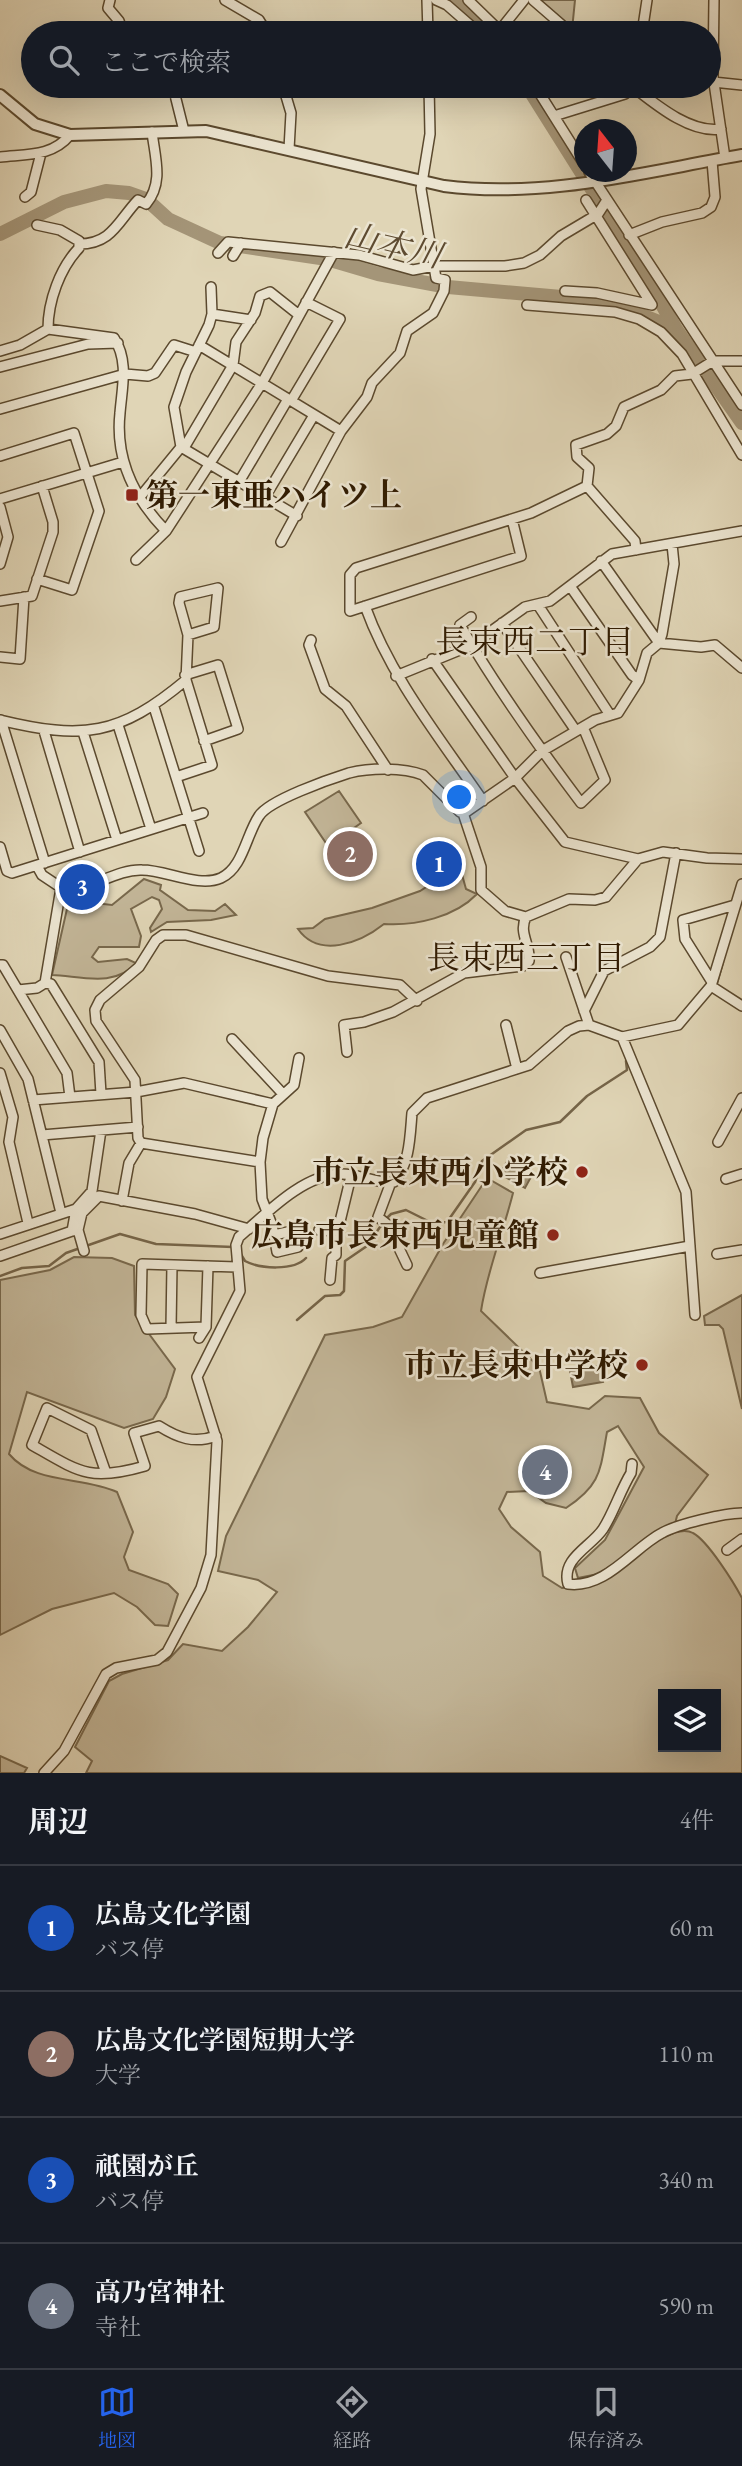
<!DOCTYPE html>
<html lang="ja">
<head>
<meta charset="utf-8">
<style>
  body { margin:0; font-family:"EB Garamond","Noto Serif JP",serif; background:#20242c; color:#f1f3f6 }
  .controls { position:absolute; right:21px; bottom:21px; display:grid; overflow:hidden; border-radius:0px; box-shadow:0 7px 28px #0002 }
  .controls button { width:63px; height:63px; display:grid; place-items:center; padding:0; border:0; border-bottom:2px solid #363941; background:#171b24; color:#f1f3f6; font:35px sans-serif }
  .compass { position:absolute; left:574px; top:119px; width:63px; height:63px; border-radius:50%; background:#171b24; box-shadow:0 7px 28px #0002; rotate:343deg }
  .you { position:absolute; left:460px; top:798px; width:24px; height:24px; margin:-18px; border:5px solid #fff; border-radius:50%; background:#1a73e8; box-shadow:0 0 0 10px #1a73e833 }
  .badge { display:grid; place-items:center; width:46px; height:46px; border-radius:50%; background:#2563eb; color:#fff; font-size:23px; font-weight:700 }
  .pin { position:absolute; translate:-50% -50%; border:4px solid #fff; box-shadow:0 2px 7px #0006 }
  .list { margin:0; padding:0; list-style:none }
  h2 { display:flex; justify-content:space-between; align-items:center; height:91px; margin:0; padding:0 28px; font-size:30px }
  h2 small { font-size:23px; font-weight:400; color:#9ea1a6 }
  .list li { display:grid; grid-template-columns:46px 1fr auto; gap:21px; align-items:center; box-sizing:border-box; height:126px; padding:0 28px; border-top:2px solid #363941 }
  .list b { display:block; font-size:26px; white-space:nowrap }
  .list p { margin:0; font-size:23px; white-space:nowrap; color:#9ea1a6 }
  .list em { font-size:23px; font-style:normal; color:#9ea1a6 }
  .icon { flex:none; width:38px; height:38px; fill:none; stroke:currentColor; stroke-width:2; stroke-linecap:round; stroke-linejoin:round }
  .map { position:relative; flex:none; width:742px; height:1773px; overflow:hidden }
  .search { position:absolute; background:#171b24; box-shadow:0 7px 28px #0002; left:21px; right:21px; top:21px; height:77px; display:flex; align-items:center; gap:18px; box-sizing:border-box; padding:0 24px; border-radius:38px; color:#9ea1a6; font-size:26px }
  .sheet { height:595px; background:#171b24 }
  nav { display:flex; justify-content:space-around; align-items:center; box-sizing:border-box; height:98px; border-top:2px solid #363941; background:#171b24; font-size:19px; color:#9ea1a6 }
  nav a { display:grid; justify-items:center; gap:4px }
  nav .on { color:#2563eb }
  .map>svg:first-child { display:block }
  .green { fill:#c2b597; stroke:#78684c; stroke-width:2; fill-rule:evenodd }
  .water { fill:#a49578; stroke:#756448; stroke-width:2 }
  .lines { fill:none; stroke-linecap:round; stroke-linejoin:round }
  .stream { stroke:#756448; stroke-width:2.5 }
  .river { stroke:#a49578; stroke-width:14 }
  .minor-casing { stroke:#5b492e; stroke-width:12 }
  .tertiary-casing { stroke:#5b492e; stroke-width:14 }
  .minor { stroke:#ebe4d0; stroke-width:9 }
  .tertiary { stroke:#ebe4d0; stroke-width:10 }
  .poi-dot { fill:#8f2418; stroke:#ebe4d0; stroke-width:2.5 }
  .labels { text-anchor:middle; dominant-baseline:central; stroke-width:5; stroke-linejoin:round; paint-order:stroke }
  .poi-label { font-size:32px; font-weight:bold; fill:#2f1a01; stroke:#ebe4d0; text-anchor:end }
  .water-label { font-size:33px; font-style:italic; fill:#5e4b31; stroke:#ebe4d0 }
  .neighbourhood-label { font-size:33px; fill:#2f1a01; stroke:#ebe4d0 }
</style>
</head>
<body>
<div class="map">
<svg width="742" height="1773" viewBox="0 0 742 1773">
  <rect width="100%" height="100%" fill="#e0d5b6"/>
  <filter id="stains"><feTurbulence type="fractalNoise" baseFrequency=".00286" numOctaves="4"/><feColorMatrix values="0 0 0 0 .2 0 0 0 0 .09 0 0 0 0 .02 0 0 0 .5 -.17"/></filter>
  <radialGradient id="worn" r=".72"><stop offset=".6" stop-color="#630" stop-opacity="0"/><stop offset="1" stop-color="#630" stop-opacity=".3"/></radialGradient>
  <path class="green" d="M539,0H575L572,30Z
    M339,791L361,823L328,846L305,812Z
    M461,871L466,889L477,894C455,917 416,926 384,924C360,943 319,959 298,929L313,928L325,919L372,908L420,891L431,884L451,879Z
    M144,879L161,885L160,890L188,910L215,911L225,904L236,915L211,920L167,922L151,932L150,928L162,909L159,900L152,897L131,909L141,936L139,947H99L92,957L98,962L127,959L136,963C115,988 80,976 52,975L69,900L112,905Z
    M487,1178L513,1193C503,1233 487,1271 481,1311L539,1367L547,1402L589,1409L605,1396L640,1398L659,1433L708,1475L677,1516L675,1524L598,1574L578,1578L575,1568L605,1540L644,1467L618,1426L607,1432C600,1471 601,1485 566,1508L546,1503L529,1491L507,1492L499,1509L511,1527L540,1552L543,1576L562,1588C574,1587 588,1585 599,1580C622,1571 670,1520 693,1533C708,1541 734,1583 742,1598V1773H86L92,1761L75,1747L109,1681L122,1674L168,1660L183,1644L222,1651L248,1627L277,1592L258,1580L218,1571L226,1536L325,1335L373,1327L402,1317L443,1244ZM663,1694H716V1747H663Z
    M74,1257L112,1258L134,1266L135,1315L175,1369L166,1397L153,1419L124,1428L27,1392L9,1454C35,1485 83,1476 117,1492L133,1532L124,1557L129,1570L168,1584L178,1594L168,1626L155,1625L137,1607L114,1593L52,1609L0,1635V1280L50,1270Z
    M742,1295V1409L723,1329L719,1325H705L704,1316Z
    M0,1756L27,1768L24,1773H0Z"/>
  <path class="water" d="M506,1163L531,1177L525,1188L500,1174Z
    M600,1366L603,1382L573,1387L570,1371Z"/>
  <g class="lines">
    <path class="stream" d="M717,983L723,962
      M663,1032L677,1029
      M385,1220L391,1214L406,1210L432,1223L447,1222L475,1182L482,1161L526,1130L560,1122L587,1096L627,1070L626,1061
      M239,1251L245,1261C260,1269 294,1271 306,1258
      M0,1276L22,1268L49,1266L66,1253L120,1234L156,1244L233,1247
      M297,1320L325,1296L340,1295L344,1291L345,1261L367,1246L382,1224"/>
    <path class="river" d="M454,0L492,33
      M527,86L637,261L676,329L742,423
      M0,234L64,202L106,191L129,193L146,199L168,219L220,243L327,259L378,274L448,287L607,301L676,329"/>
    <g class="minor-casing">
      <path id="minor" d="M110,0L108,8L119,21L123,33
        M225,0L259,20L267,33
        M427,0L428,33
        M436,0L447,5L479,33
        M468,0L502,33
        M533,0L571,33
        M714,0L713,76L725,158
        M500,30L524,0
        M642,33L647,0
        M713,82L742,85
        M166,86L175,95L184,131
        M283,86L291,113L289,149
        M535,86L584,164
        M632,86C654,103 690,134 721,129
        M554,116L625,94L632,86
        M0,157C26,154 52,157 70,135
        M589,172L742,405
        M25,197L31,192L41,153
        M37,225L60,230L79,241V248C60,268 48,301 48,329
        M629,235L662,222L702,213L711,207L715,197L712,161
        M79,244C112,244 118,221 138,200L146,204C164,183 155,158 152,132
        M218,253L228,242L359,255L413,270L434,266H505L524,263L540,255L561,236L598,214L607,200
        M233,256L241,243
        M565,291L597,293L652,305L586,200
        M527,305L615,312L639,319L661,332L682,354L742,455
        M212,314L251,320
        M199,345L341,431
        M0,351L20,345L48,329L114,338C129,361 122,387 120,413C115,459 134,498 166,531
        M0,367L88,344L118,343
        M291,401L340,319L306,302
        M0,409L125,374L148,376L155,373L174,345L196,352
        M181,447L297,516
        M184,448L233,365L236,342L255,313L260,296L270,292L299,315
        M0,456L74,433L99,511L72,590L37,579
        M239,482L288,399
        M140,497L181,447L174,407L186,372L209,325L212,314L211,287
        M265,497L314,415
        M0,499L123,462
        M0,507L8,537L0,564
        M512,519L521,556L350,611V575L356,568L531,513L587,486
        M281,542L341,431L367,397L372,383L400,353L407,331L433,313L444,291L445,280L436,278L421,189L430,134L429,86
        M636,550L635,541L587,486L589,468L577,457L576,445L607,434L616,426L624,407L661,390L675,376L692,374L713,361H742
        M136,560L166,531L262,383L334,252
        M601,561L659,643L701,647L715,645L742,668
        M570,586L632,675L639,680
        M0,601L32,596L53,532V522L42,486
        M538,605L610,715
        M365,606C391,678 440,738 483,801
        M471,617L460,625C496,687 538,746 581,803L605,780L583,727
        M502,623L576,731
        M311,640L309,645L325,689L346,706L388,770
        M0,657L20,659L24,597
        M432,659L515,778L565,842L638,859L663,852L707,858L742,859
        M185,675L218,665L238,729L204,741
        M396,676L472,645L525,607L550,601L612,554L742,531
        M154,707L199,851
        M0,720C83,740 119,736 186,680L188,635L179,603L180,597L218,588L214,627L188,635
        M1,720L45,863
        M118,725L151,829
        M44,731L80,852
        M83,732L117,840
        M176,777L212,765L186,680
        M463,813L481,867V890L505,911L526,917
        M0,847L7,871L12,873L203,813
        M37,866L42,875L66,891C92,889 117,869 142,870C166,870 199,888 221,878C243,868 246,835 259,816C269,800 330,779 349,773C370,768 403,767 423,775L460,812H466L515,778L542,751L595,720L618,713L639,680L647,653L659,643L662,634L674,564L672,544
        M566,957L589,1025
        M0,965H3L67,1073L70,1097
        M712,982L685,939L683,920L735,905
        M45,983L51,984L99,1062L101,1094
        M711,986L742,1006
        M18,990L37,988L45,983L61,888
        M584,1011L604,971L650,947L660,937L676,853
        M506,1025L517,1069
        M0,1030L28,1079L61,1213
        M622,1037L686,1192L695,1315
        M232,1039L283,1094
        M347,1052L344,1025L364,1022L393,1012L464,973L523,966L529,961C531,945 518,933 526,917L569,899L595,900L606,897L638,859
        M0,1073L13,1117L9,1142L28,1223
        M33,1100L136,1092L184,1083L273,1104
        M42,1135L138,1127
        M718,1142L742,1098
        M260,1162L141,1143L138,1138L135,1080L96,1021L95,1010L100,1000L139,967L156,940L163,935H186L328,976L400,985L417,1001
        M726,1179L742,1174
        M391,1182L378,1217L388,1225L407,1265
        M122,1201L129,1163L141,1143
        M78,1230L84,1251
        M319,1230L337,1231
        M72,1231L78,1230L82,1213L99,1196L195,1214L249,1229
        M0,1234L76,1209L92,1191L101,1130
        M274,1235L292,1231
        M298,1247L277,1252L272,1225L262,1199L260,1162L263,1138L273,1104L294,1085L299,1058
        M717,1254L742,1250
        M0,1256L72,1231L76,1209
        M540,1273L690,1246
        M330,1280L332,1258L336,1255V1238L351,1176
        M206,1327L147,1329L141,1315L142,1264L237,1267
        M171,1328L172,1265
        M199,1338L206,1327L208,1266
        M632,1464L631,1473C620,1491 614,1512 603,1529C591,1547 561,1558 568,1584C606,1589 633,1548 662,1533C678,1524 725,1513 742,1513
        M106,1473L91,1430L47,1408L32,1445C79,1472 90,1482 145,1466L134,1433L159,1426C178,1438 194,1444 216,1436
        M727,1550L742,1539
        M44,1773L64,1751L106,1674L116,1668L157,1660L167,1652L201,1588L211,1555L217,1441L197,1377L240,1291L236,1245L239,1237C266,1214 302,1175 340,1174C358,1173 376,1184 394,1182C410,1164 410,1136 412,1113L427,1098L529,1065L568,1031L579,1026L589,1025L622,1037L678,1025L711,986L742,884"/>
    </g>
    <g class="tertiary-casing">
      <path id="tertiary" d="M0,95L35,124L70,135L206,131L444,186C545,199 643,172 742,155"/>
    </g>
    <use href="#minor" class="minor"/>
    <use href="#tertiary" class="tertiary"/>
  </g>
  <g class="poi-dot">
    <rect x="125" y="488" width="14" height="14" rx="3.5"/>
    <circle cx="582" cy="1172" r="7"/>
    <circle cx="553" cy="1235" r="7"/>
    <circle cx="642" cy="1365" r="7"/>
  </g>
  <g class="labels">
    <g class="poi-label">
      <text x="146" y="495" text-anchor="start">第一東亜ハイツ上</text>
      <text x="568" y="1172">市立長束西小学校</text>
      <text x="539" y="1235">広島市長束西児童館</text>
      <text x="628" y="1365">市立長束中学校</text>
    </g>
    <g class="water-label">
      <text transform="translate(393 245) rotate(13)">山本川</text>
    </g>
    <g class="neighbourhood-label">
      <text x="535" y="641">長束西二丁目</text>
      <text x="526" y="957">長束西三丁目</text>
    </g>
  </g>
  <rect width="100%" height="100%" filter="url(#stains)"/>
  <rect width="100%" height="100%" fill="url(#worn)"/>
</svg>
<div class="controls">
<button><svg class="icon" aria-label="layers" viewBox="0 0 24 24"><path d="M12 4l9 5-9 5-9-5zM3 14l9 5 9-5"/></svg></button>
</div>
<svg class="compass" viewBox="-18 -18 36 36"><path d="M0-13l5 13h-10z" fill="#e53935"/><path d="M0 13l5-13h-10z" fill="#9ea1a6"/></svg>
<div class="you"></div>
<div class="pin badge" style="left:439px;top:864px;background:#1a4fb4">1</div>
<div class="pin badge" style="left:350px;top:854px;background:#8d6e63">2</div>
<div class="pin badge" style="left:82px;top:887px;background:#1a4fb4">3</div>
<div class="pin badge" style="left:545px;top:1472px;background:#6b7280">4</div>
<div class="search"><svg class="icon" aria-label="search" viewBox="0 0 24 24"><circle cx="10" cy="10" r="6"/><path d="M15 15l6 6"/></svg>ここで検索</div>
</div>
<section class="sheet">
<h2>周辺<small>4件</small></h2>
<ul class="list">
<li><span class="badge" style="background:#1a4fb4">1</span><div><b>広島文化学園</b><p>バス停</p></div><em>60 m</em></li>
<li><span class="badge" style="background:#8d6e63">2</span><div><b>広島文化学園短期大学</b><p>大学</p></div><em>110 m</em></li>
<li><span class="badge" style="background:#1a4fb4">3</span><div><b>祇園が丘</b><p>バス停</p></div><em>340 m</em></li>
<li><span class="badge" style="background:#6b7280">4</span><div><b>高乃宮神社</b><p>寺社</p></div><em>590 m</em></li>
</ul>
</section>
<nav>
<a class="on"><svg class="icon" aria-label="map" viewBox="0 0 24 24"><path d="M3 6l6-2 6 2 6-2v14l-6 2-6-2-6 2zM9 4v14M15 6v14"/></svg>地図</a>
<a><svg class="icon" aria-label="directions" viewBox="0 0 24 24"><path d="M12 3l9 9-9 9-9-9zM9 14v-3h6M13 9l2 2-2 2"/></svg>経路</a>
<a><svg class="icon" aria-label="saved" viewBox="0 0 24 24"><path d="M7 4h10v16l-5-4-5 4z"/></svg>保存済み</a>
</nav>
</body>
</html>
